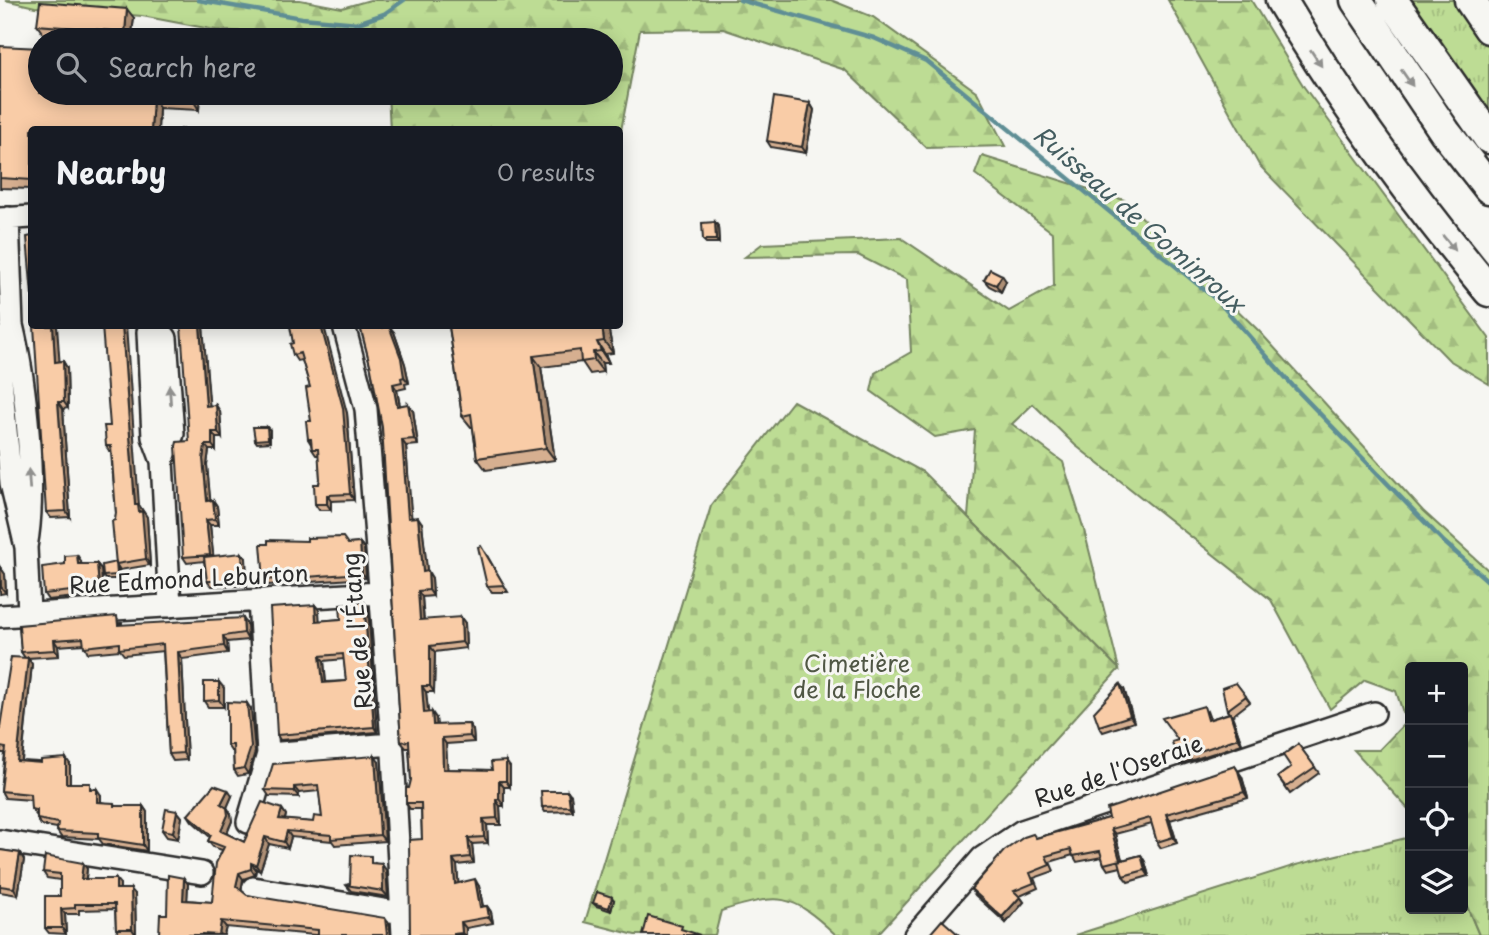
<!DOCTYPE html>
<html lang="en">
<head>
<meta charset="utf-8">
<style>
  body { margin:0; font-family:"Playpen Sans",sans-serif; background:#20242c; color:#f1f3f6 }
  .controls { position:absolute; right:21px; bottom:21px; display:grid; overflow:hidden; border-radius:7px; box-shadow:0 4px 18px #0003 }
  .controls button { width:63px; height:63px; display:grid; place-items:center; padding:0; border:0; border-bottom:2px solid #363941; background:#171b24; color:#f1f3f6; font:35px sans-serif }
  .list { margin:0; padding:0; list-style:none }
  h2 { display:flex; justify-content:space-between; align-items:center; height:91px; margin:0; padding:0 28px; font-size:30px }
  h2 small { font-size:23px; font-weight:400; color:#9ea1a6 }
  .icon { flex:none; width:38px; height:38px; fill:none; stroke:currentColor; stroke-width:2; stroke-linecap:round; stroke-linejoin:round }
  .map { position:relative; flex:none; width:1489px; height:935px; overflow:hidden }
  .search { position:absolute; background:#171b24; box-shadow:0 4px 18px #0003; left:28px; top:28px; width:595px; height:77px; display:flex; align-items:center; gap:18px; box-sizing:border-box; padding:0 24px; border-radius:38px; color:#9ea1a6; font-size:26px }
  .panel { position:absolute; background:#171b24; box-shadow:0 4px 18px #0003; left:28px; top:126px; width:595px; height:203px; border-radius:7px }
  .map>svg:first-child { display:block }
  .grass { fill:url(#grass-tufts); stroke:#748460; stroke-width:2 }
  .forest { fill:url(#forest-firs); stroke:#748460; stroke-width:2 }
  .cemetery { fill:url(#cemetery-stones); stroke:#748460; stroke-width:2 }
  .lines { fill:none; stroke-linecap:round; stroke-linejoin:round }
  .stream { stroke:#5e8e95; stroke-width:4.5 }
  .minor-casing { stroke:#2b2b2b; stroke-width:26 }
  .highway-casing { stroke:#2b2b2b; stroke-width:35 }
  .minor { stroke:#f6f6f2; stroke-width:21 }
  .highway { stroke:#f6f6f2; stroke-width:30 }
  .wall { fill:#d6af90; stroke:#2b2b2b; stroke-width:2; fill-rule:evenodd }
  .shaded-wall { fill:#ae8f75; stroke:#2b2b2b; stroke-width:2 }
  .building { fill:#f9cca7; stroke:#2b2b2b; stroke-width:2; fill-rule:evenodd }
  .oneway { fill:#90908e }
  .labels { text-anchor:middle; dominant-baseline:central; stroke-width:6; stroke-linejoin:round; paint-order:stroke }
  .street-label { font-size:23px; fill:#2b2b2b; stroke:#f6f6f2 }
  .park-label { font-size:23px; fill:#505745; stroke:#f6f6f2 }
  .water-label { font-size:24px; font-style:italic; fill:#445d60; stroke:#f6f6f2 }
</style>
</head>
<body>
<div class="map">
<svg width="1489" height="935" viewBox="0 0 1489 935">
  <defs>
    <pattern id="grass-tufts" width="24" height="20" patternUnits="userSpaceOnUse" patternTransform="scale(1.75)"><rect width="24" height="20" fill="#bddc94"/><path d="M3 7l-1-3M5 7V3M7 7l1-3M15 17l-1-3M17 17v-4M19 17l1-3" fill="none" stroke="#a3bd80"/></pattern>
    <pattern id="forest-firs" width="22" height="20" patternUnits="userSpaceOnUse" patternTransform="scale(1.75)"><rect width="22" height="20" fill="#bddc94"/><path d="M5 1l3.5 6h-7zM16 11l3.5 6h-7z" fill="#a3bd80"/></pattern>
    <pattern id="cemetery-stones" width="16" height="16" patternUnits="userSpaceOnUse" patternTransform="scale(1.75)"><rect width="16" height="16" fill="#bddc94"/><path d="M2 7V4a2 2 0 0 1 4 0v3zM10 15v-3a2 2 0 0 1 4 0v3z" fill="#a3bd80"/></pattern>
  </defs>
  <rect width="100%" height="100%" fill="#f6f6f2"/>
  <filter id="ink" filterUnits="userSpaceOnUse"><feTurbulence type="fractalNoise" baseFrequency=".0143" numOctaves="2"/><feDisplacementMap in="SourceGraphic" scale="14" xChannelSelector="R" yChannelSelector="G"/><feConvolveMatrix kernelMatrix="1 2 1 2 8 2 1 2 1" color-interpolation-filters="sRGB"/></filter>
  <g filter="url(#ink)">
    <path class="grass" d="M1411,0H1460L1489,35V116L1473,98Z
      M1410,837V909H1463V897L1479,935H1075L1296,865Z"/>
    <path class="forest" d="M5,0H300L342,8L370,0H831L873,17L977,92L1005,146L927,148L845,70L723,29L640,30L620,136V130H390L388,93H611V40H385L216,30L142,16L35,7Z
      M1168,0H1251L1304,87L1489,338V384L1449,360L1259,165Z
      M982,156L1124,200L1259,331L1423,511L1489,571V935H1479L1463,897V667H1410V811L1354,750H1379L1406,722L1396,691L1365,680L1330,709L1271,600L1075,445L1033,404L1012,424L1063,462L1084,530L1119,669L968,517L975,430L935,437L871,391L875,373L911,352L907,280L858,255L745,257L762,244L901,238L1009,311L1054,286L1053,233L975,174Z"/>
    <path class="cemetery" d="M793,401L923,472L1119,669L877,935H836C790,892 780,893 721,911L715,935H635L585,922L711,506Z"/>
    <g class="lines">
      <path class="stream" d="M198,0L302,18L358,23L384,14L404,0
        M740,0L874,38L926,61L1218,301L1293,386L1444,542L1489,582"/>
      <g class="minor-casing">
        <path id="minor" d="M8,218L12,325
          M0,219L32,217
          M151,326L148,332L153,437L162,461L170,606
          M157,326L166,338L173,434L162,461
          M344,326L366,409L393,754L403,935
          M26,547C37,489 26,383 12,325L3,354L1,379L11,483L26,547L29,613
          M0,616L379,593
          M268,754L392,744
          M248,822L268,754L259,600
          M0,841L202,873
          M253,888L402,913
          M915,935L982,858L1022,831L1374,713"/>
      </g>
      <g class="highway-casing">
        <path id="highway" d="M1281,0C1342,103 1413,199 1489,291
          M1356,0L1445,132L1489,188
          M1392,0L1489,138
          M1470,0L1489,28"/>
      </g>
      <use href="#minor" class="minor"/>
      <use href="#highway" class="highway"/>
    </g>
    <path class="wall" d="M134,18L131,40H114L44,35L37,25Z
      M0,46L40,93H200L199,110L159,108L158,130H32V189L0,188Z
      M234,93H259V97L236,95Z
      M810,103L814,110L806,153L771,147L767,141Z
      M715,222L718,226L719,243H706L703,240Z
      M984,280L1006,281L1001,292L989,286Z
      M203,326L209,405L220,411L222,438H216V450H209L207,465L210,501L213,500L217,506L219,525H210L213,556L246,558L247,586H211L207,581L204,561L187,563L183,557L189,441Z
      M360,326H382V327L394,332L405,364L409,383L405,384L406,388L397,390L399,401L400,406L413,410L418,445L406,446L411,517L422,523L427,572L432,578L433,596L422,597L424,620L465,623L466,648L435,652L434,692H426L428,712L436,718L437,725L469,724L473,730L474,742L446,744L447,769L492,770L510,767V787H504V806H500L501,825H487L488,843L472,844L474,863L457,865L458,883L479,886L483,906H487L491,912L493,923L466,928V935H410L422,839L421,809H410L406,803L411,780L409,748H406L401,742L382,427L371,368Z
      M449,326H608L613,353L605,354L609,363H602L603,372L590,374L582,362L541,367L555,460L486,470L477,458L473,427H471L462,416Z
      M293,343L347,413L354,500L331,501V510H319L315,504L320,479L319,455H316L312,449L311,444L308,439L311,421L310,387L302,360L297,361L293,355Z
      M63,361L67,368L68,408L63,409L70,517L51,518L46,512L59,362Z
      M110,426L139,505L147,517L150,565L120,570L118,567L119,579H105L103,576L116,562L115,520L116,513L111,452H110L106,446Z
      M270,430V442L257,443L255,440Z
      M307,541L348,544L360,543L364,548L366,578L268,585L264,580Z
      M485,552L508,592H492L487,586Z
      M77,555L81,561V564H97L101,569L103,594L48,600L44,594Z
      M0,567L5,574L6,593L0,594Z
      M315,605L319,610V621L341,619L368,607L377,732L280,740L277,735ZM344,659L346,681L326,682L324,661Z
      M122,623V625L247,624L248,640L227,642L228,653L182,659L187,760L173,761L169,754L163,651L124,655L120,650L88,653L84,644L58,646L59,656L28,658L32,664L22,761L70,764V783L94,789L101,795V802L116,806H143L147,812V851L103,844L99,839L61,837L57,831V828L41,825L37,819V816L31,809V800L5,798L1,791L5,753H1L0,747L25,658L21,652L19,625Z
      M1236,683L1250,702L1232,716L1242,744L1180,764L1177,759L1178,740L1207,711L1210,719L1229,713L1227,710Z
      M224,688V707H208L204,701Z
      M1124,689L1134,722L1103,732L1099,726Z
      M251,709L255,752L248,774L238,776L234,770L233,751H231L227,745Z
      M1298,744L1319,773L1290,794L1278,777L1291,767Z
      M379,762L385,841L335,845L332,841L291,837L288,848L269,844L260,871L256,869L255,875L243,879L241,890L247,895L389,924L391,935H315L226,927L224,935H159L167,914L188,884L187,900L212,902L222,850L213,847L208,841L210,837L192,821L188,815L232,796L227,807L231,814L232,821L227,834L244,842L282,809L286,815L285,820L313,822L322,817L319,791L299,793V797L269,796L265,790Z
      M1235,766L1242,777L1248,798L1170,820L1177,843L1161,848L1157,842L1152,824L1115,834L1122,860L1141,855L1145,862L1149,876L1128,882L1123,876L1121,867L1108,870L1104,864L1102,857L1077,862L1073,855L1050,862L1054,871L1034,878L1038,888L1020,896L1024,902L1006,923L975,895L971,889L1036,838L1109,818Z
      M571,795L573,811L545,812L542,807Z
      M177,811L182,817L178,839L167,837L162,830Z
      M0,850L20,853L24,860L18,895L0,892Z
      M83,863L87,869L86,879L120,884V889L135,894L136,935H120L116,929L115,909L79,910V914H65L66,934L49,933L45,928L60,896V880L47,878L43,872Z
      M375,863L386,870L388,897L351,891L346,885L350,884Z
      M614,900L611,911L596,906L593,903Z"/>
    <path class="shaded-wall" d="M127,9L134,18L131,40L125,32Z
      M193,93H200L199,110L193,100Z
      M153,98L159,108L158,130H151Z
      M810,103L814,110L806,153L802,147Z
      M715,222L718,226L719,243L716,240Z
      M1002,275L1006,281L1001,292L996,285Z
      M53,326H57L60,368L55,362Z
      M122,326H126L139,505L147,517L150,565L146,559L135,505Z
      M200,326H203L210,411L206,406Z
      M321,326H324L347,413L354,500L350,494Z
      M389,326L394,332L405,364L409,383L404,377Z
      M602,326H608L613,353L604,341Z
      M597,342L605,354L609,363L601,351Z
      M593,352L602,363L603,372L594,360Z
      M533,356L541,367L555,460L546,448Z
      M63,361L67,368L68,408L64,402Z
      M393,384L397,390L401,412L397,406Z
      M58,402L63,409L70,517L66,511Z
      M408,404L413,410L418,445L414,439Z
      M216,405L220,411L222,438L218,432Z
      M267,427L270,430V442L268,439Z
      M212,432L216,438V450L212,445Z
      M402,440L406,446L412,524L408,518Z
      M205,445L209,450L207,465L211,507L207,501L203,459Z
      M327,495L331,501V510L327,504Z
      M213,500L217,506L219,525L215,519Z
      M418,517L422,523L428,578L423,572Z
      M206,520L210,525L214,561L210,555Z
      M360,543L364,548L366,578L362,573Z
      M242,553L246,558L247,586L243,581Z
      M77,555L81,561L82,570L78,564Z
      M97,564L101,569L103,594L99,588Z
      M116,564L118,567L119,579L117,575Z
      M0,567L5,574L6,593L1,587Z
      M428,571L432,578L433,596L429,590Z
      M418,591L422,597L424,627L420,620Z
      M364,602L368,607L377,732L374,727Z
      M315,605L319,610L320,626L316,621Z
      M461,617L465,623L466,648L462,642Z
      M243,618L247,624L248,640L244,633Z
      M223,636L227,642L228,653L224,646Z
      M54,640L58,646L59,656L55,650Z
      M430,646L435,652L434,692L430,686Z
      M178,652L182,659L187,760L183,753Z
      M320,656L324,661L326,687L323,683Z
      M28,658L32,664L21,767L17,761Z
      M219,682L224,688V707L219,700Z
      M1120,684L1124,689L1134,722L1130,716Z
      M422,686L426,692L429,719L424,713Z
      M247,703L251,709L255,752L248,774L244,768Z
      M432,712L436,718L437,731L433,725Z
      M1230,713L1233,718L1242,744L1238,738Z
      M469,724L473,730L474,742L470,736Z
      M442,738L446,744L448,775L443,769Z
      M375,756L379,762L385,841L380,835Z
      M66,758L70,764V789L66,783Z
      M506,761L510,767V787L506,781Z
      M1238,771L1242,777L1248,798L1244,792Z
      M499,781L504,787V806L499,799Z
      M294,787L299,793V797L294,791Z
      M97,789L101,795V808L97,802Z
      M228,790L232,796L226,810L221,804Z
      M568,791L571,795L573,811L570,806Z
      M496,800L500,806L501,825L497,818Z
      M143,806L147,812V851L143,845Z
      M227,808L231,814L232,821L225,837L221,831Z
      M282,809L286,815L283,825L279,819Z
      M177,811L182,817L178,839L173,832Z
      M1166,814L1170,820L1177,843L1173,837Z
      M483,819L487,825L488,843L484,837Z
      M1111,829L1115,834L1124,866L1120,860Z
      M287,831L291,837L288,848L284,842Z
      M265,837L269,844L260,871L256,865Z
      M468,838L472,844L474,863L470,857Z
      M20,853L24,860L18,895L14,888Z
      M1141,855L1145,862L1149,876L1145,870Z
      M453,859L457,865L459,890L455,884Z
      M83,863L87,869L85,884L81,879Z
      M251,863L256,869L255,875L251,869Z
      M382,864L386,870L388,897L383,891Z
      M239,873L243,879L241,892L236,886Z
      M184,878L188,884L187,906L183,900Z
      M116,879L120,884V894L116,889Z
      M475,879L479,886L484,913L480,907Z
      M131,889L135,894L136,935L132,929Z
      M612,897L614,900L611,911L609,908Z
      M1020,897L1024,902L1006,923L1002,917Z
      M487,906L491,912L493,923L489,917Z
      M61,909L65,914L66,934L62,928Z
      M385,918L389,924L391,935H387Z
      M221,921L226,927L224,935H219Z
      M461,922L466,928V935H464L462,933Z"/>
    <path class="building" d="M40,2L127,9L125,32L37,25Z
      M0,46L40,48V93H193V100L153,98L151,130H32V180L0,178Z
      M774,97L810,103L802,147L767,141Z
      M181,129H209V130H181Z
      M715,222L716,240H703L702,223Z
      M32,236V296L27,237Z
      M990,269L1002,275L996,285L984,280Z
      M34,326H53L55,362L63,361L64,402H58L66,511L46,512Z
      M102,326H122L135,505H138L139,512L142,511L146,559L116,564L112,521L115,520L116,513L111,446H106L105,433L104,426H110Z
      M181,326H200L206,406L216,405L218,432H212V445H205L203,459L207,501L213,500L215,519L206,520L210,555L183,557L176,446L177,442L189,441Z
      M290,326H321L343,408L350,494L327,495V504H315L314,484H319L320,479L318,449H312L311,439H308L306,421H311L306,388L310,387L300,353L293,355L290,344L293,343Z
      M360,326H379L380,328L389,326L401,358L404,377L401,378L402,382L393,384L397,406L408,404L414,439L402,440L408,518L418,517L423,572L428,571L429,590L418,591L420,620L461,617L462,642L430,646V686H422L424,713L432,712L433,725L469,724L470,736L442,738L443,769L492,770L491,762L506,761V781H499V799L496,800L497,818L483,819L484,837L468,838L470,857L453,859L455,884L475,879L480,907L487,906L489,917L461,922L462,933L454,934V935H410L409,840L422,839L421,803H406V788H409L411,780L409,741L401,742L382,427L371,368Z
      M449,326H602L604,341L597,342L601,351L593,352L594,360L581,362L580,350L533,356L546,448L477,458L471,414L462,416Z
      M253,427H267L268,439L255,440Z
      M343,537L348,544L360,543L362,573L264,580L261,544H268V540L307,541V538Z
      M481,546L504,585L487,586L478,547Z
      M242,553L243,581H207L204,557Z
      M77,555L78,564H97L99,588L44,594L42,567L65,564V556Z
      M116,562L117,575L103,576L102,565Z
      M0,567L1,587H0Z
      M364,602L374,727L277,735L270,608L315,605L316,621L341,619L340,604ZM343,654L346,681L323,683L320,656Z
      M117,616L118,625L243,618L244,633L223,636L224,646L178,652L183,753L169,754L163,644L119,649V643L84,647L83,638L54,640L55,650L21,652L19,625Z
      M11,657L28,658L17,761L41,763V760L66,758V783H90V789H97V802L114,803V806H143V845L98,838V833L57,831L58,823L37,819V810L31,809L30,794L1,791L6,748L0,747V727Z
      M204,682H219V700L204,701Z
      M1236,683L1246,696L1227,710L1222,688Z
      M1120,684L1130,716L1099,726L1094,712Z
      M227,702L247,703L251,747L244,768L234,770L233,745H227Z
      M1204,706L1208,720L1230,713L1238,738L1177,759L1172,742L1178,740L1162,718Z
      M1298,744L1315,767L1286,787L1278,777L1291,767L1283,755Z
      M375,756L380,835L331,839V835L287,831L284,842L265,837L256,865L251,863V869L239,873L236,886L247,895L385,918L387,935H318V930L221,921L219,935L203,934V935H159L160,914H167L168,875L184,878L183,900L212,902L216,863L224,847L208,841L211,835L188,815L214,785L228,790L221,804L227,808L228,815L221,831L244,842L262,802L282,809L279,819L313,822L314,816L322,817L318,785L294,787V791L265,790L273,764Z
      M1235,766L1238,771L1244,792L1166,814L1173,837L1157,842L1150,818L1111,829L1120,860L1104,864L1100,851L1073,856L1071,849L1046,856L1050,865L1030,873L1034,883L1014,891L1020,897L1002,917L971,889L1004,851L1024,837L1033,834L1036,838L1109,818L1107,809Z
      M541,791H568L570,806L542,807Z
      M166,809L177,811L173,832L162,830Z
      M0,850L20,853L14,888L0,886Z
      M351,855L371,856V863L382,864L383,891L346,885L350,884Z
      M1141,855L1145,870L1123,876L1119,861Z
      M45,856L83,863L81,879H116V889H131L132,929H116L115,904H75V908L61,909L62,928H45V896H60V874L43,872Z
      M597,892L612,897L609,908L593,903Z
      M648,916L682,926L681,929L700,935H643Z
      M942,920L959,935H929Z"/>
    <defs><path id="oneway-solid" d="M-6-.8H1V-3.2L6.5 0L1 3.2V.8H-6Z" transform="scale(1.75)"/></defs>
    <g class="oneway">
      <use href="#oneway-solid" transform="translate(1316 58) rotate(56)"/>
      <use href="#oneway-solid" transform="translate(1407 78) rotate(55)"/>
      <use href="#oneway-solid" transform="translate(1449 243) rotate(50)"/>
      <use href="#oneway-solid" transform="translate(170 395) rotate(-94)"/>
      <use href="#oneway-solid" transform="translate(29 479) rotate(-94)"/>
    </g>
  </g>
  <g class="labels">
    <g class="street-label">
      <text transform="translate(189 578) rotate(-3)">Rue Edmond Leburton</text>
      <text transform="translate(356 631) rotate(-95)">Rue de l'Étang</text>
      <text transform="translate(1118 770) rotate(-19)">Rue de l'Oseraie</text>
    </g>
    <g class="park-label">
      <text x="857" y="662">Cimetière<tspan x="857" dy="26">de la Floche</tspan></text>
    </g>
    <g class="water-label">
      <text transform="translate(1140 218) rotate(41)">Ruisseau de Gominroux</text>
    </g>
  </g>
</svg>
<div class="controls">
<button>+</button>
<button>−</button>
<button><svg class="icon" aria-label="locate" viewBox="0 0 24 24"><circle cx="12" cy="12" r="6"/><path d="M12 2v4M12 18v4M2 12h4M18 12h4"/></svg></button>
<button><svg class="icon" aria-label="layers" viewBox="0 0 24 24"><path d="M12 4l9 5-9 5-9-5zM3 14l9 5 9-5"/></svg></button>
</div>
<div class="search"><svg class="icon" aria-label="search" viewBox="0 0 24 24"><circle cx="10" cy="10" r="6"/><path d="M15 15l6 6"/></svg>Search here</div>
<section class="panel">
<h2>Nearby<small>0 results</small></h2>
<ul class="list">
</ul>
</section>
</div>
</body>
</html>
